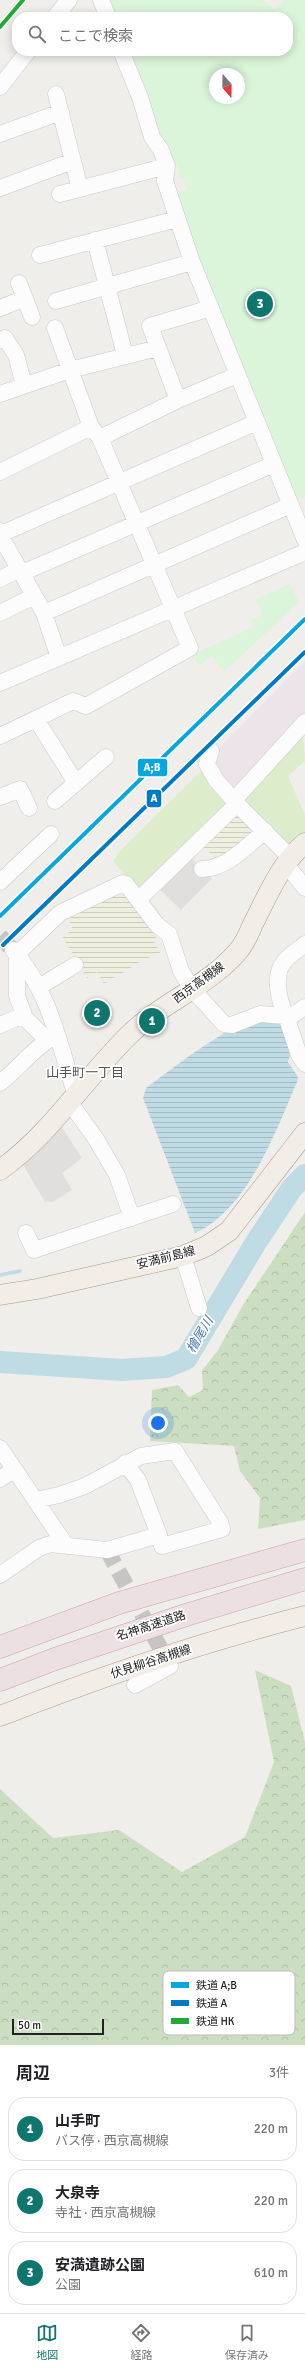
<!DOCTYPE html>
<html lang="ja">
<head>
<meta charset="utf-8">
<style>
  body { margin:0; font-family:Signika,"Noto Sans JP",sans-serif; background:#f6f6f6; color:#202124 }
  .compass { position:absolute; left:209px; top:68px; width:36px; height:36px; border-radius:50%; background:#fff; box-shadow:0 2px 10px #0003; rotate:160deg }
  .scale { position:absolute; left:12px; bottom:10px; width:92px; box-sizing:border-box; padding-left:4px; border:2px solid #222; border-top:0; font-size:11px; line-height:14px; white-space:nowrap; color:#222; -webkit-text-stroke:3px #fff; paint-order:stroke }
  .you { position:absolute; left:158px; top:1423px; width:14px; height:14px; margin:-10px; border:3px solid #fff; border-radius:50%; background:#1a73e8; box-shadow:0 0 0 6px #1a73e833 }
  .badge { display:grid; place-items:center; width:26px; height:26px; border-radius:50%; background:#0f766e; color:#fff; font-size:13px; font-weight:700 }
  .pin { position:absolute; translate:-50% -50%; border:2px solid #fff; box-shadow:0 1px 4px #0006 }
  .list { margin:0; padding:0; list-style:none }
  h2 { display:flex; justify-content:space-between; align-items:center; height:52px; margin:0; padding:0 16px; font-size:17px }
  h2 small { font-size:13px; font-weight:400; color:#757577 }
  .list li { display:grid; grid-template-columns:26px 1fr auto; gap:12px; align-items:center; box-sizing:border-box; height:64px; margin:0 8px 8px; padding:0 8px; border:1px solid #e0e0e0; border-radius:16px }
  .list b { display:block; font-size:15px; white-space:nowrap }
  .list p { margin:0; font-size:13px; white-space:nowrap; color:#757577 }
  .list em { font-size:13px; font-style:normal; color:#757577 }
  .icon { flex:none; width:22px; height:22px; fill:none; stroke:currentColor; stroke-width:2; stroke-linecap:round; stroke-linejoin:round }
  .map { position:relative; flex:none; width:305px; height:2045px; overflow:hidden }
  .search { position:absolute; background:#fff; box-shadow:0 2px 10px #0003; left:12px; right:12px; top:12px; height:44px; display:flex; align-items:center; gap:10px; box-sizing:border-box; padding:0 14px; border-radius:16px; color:#757577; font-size:15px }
  .sheet { height:268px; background:#fff }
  nav { display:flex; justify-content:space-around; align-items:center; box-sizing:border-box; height:56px; border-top:1px solid #e0e0e0; background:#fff; font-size:11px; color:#757577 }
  nav a { display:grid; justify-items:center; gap:2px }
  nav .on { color:#0f766e }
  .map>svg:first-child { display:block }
  .railway { fill:#ede4e9 }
  .farmland { fill:url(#farmland-rules) }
  .grass { fill:#ddeccb }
  .forest { fill:url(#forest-crowns) }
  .park { fill:#daf5da; fill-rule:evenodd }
  .parking { fill:#e0dfde }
  .water { fill:url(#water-rules) }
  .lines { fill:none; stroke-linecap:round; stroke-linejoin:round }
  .stream { stroke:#bfdbe3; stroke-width:3.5 }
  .river { stroke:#bfdbe3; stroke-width:22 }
  .minor-tunnel { stroke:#c7c5c3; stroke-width:16; stroke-dasharray:16 8; stroke-linecap:butt }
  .minor-casing { stroke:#c9c8c7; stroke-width:17 }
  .major-casing { stroke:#a79c86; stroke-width:21 }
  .highway-casing { stroke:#c5a2ac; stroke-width:23 }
  .minor { stroke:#fdfcfc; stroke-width:16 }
  .major { stroke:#f3ede7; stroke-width:20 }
  .highway { stroke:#ece0e2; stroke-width:22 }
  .rail-1-casing { stroke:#fff; stroke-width:7 }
  .rail-2-casing { stroke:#fff; stroke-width:7 }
  .rail-3-casing { stroke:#fff; stroke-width:7 }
  .rail-1 { stroke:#05a7de; stroke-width:4 }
  .rail-2 { stroke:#007ac2; stroke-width:4 }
  .rail-3 { stroke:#21ab36; stroke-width:4 }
  .labels { text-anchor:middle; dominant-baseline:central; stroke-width:3.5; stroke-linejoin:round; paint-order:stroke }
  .street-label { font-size:12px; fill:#222; stroke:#fff }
  .neighbourhood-label { font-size:13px; fill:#555; stroke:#fff }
  .water-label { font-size:13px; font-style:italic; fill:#4a7aab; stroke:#fff }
  .key { fill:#fff; stroke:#bdbdbd; stroke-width:1 }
  .key-label { font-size:11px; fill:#222 }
  .line-badge { stroke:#fff; stroke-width:1.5 }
  .badge-label { font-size:11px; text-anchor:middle; font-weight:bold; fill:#fff }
</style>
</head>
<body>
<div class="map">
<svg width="305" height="2045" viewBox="0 0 305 2045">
  <defs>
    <pattern id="farmland-rules" width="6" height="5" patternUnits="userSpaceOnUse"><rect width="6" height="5" fill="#efefdf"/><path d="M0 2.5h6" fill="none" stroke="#cdcdbf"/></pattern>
    <pattern id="forest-crowns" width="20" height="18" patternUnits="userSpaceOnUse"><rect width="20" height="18" fill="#cbdec1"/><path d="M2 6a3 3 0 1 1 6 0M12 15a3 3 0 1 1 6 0" fill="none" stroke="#aebea6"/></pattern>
    <pattern id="water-rules" width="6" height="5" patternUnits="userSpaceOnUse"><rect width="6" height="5" fill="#bfdbe3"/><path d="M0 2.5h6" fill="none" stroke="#a4bcc2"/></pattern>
  </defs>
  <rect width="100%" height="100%" fill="#f0eeeb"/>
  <path class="railway" d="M305,661V720L234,795L213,772V754Z"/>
  <path class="farmland" d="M236,810L259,831L217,860L200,844Z
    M123,887L159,933L154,941L160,953L143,960L104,984L97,972L87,978L62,936L73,930L68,919Z"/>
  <path class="grass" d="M303,733L305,761L288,776L305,815V838L292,849L240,802Z
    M203,769L231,804L139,891L113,861L119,852Z"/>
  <path class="forest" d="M305,1212V1520L258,1529L260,1498L240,1471L234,1446L150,1441L152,1390L178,1385L189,1397L203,1390L202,1371L218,1350L243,1305Z
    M255,1670L291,1686L305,1742V2045H0V1789L53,1838L119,1830L182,1872L245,1837L274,1762Z"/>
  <path class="park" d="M104,0H263L275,10L284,0H305V500L294,495L244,378L174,194L187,190L183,178L178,179L179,172L176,164L170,166L124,51H288V17H110ZM215,74H239V98H215Z
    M290,584L299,602L224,672L212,656L199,666L193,654L254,627L251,620L262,615L256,599Z"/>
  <path class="parking" d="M189,856L212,879L181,910L157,887Z
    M61,1126L82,1158L62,1173L72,1190L53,1202H45L22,1163Z"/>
  <path class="water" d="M256,1019L279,1020L290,1054L288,1062L298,1077L297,1082C275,1133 248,1209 195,1233L143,1098L146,1088L189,1056L233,1027Z"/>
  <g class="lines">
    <path class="stream" d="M0,1275L20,1271"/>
    <path class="river" d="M0,1362L122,1370L166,1367L186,1359L255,1244L292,1188L305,1175"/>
    <path class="minor-tunnel" d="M0,936L10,947
      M107,1550L170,1666"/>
    <g class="minor-casing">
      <path id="minor" d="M101,0L108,17
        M55,17L69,0
        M121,51L140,97L152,137L161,150L167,166L165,181L192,262L305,540
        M0,87L28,51
        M56,94L80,189
        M0,134L61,112
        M0,188L73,161
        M60,194L167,166
        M95,240L125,355
        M40,255L177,219
        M19,283L32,317
        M56,301L192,262
        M0,308L25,298
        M0,340L5,338L16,355L24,385
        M0,394L70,370L158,348
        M178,400L150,326L211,308
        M100,438L178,400L237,375
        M0,472L91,427
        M0,531L5,544L44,613L59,658
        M1,534L257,422
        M22,573L274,464
        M0,579L20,569
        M0,613L34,596
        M44,613L291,505
        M0,683L305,552
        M36,719L76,783
        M0,736L73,701L86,706L190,648L100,438L91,427L55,328
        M211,751L207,764L216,780L237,804L290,857
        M0,797L20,789L29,808
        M234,800L305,722
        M55,801L106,757
        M285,863L305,888
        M202,869C226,869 247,846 265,831
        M0,882L51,834
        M138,900L237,804
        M13,950C49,989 60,1047 76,1096
        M39,987L75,965
        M305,1007L287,1019L299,1055L305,1064
        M287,1019C280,1004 272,976 284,962C289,955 298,950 305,944
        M0,1025L24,1015
        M47,1040L25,1018L17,996V954L60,913L123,883L126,884L157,925L169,934L181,971L192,989L224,1024L232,1025L260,1014L285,1016
        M0,1083C17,1070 39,1042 57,1036
        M70,1103L96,1139L117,1175L132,1218
        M26,1233L34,1250L173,1204
        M183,1256L199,1308
        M0,1448L65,1544
        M125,1463L138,1480L159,1535
        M0,1479L14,1469
        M0,1575L39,1548L50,1544L107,1550L159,1535L162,1546L222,1529L220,1522L175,1451L141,1456L85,1486L59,1495L35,1500
        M135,1685L170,1666"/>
    </g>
    <g class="major-casing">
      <path id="major" d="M0,1170C52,1133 84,1079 129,1035C162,1002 209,986 239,950C245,943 249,933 253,924C268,895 280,864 305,843
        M0,1295L37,1289L183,1256L207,1246L229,1231L305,1133
        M0,1716C100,1677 201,1642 305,1616"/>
    </g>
    <g class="highway-casing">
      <path id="highway" d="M0,1647L119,1603L305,1550
        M0,1680L55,1659L186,1615L305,1579"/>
    </g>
    <use href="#minor" class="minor"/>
    <use href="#major" class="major"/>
    <use href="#highway" class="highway"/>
    <g class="rail-1-casing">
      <path id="rail-1" d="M0,916L305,619"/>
    </g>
    <g class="rail-2-casing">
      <path id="rail-2" d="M3,945L305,652"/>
    </g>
    <g class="rail-3-casing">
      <path id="rail-3" d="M0,27L23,0"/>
    </g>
    <use href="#rail-1" class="rail-1"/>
    <use href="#rail-2" class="rail-2"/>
    <use href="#rail-3" class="rail-3"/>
  </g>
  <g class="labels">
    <g class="street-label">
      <text transform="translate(199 983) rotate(-36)">西京高槻線</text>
      <text transform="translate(166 1258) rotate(-14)">安満前島線</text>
      <text transform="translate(151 1626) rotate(-18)">名神高速道路</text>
      <text transform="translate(151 1662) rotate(-18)">伏見柳谷高槻線</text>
    </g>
    <g class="neighbourhood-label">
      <text x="85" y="1073">山手町一丁目</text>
    </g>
    <g class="water-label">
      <text transform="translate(200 1335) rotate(-59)">檜尾川</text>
    </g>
  </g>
  <rect x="163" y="1971" width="132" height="64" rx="6" class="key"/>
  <rect x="171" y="1982" width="18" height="6" fill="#05a7de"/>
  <rect x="171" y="2000" width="18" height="6" fill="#007ac2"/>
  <rect x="171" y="2018" width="18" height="6" fill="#21ab36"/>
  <g class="key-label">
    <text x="196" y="1989">鉄道 A;B</text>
    <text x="196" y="2007">鉄道 A</text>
    <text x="196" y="2025">鉄道 HK</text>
  </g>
  <g class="line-badge">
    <rect x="137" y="758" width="31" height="19" rx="4" fill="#05a7de"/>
    <rect x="146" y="789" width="16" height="19" rx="4" fill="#007ac2"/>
  </g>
  <g class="badge-label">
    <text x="152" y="771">A;B</text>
    <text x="154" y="802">A</text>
  </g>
</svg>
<svg class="compass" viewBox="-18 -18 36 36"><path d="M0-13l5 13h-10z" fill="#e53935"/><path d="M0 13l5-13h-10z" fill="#757577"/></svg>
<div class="scale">50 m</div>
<div class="you"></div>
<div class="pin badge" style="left:152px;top:1021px">1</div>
<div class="pin badge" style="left:97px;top:1013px">2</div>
<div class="pin badge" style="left:260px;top:304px">3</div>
<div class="search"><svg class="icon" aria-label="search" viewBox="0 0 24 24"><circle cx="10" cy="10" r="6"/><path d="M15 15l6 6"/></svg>ここで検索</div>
</div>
<section class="sheet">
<h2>周辺<small>3件</small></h2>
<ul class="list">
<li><span class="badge">1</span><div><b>山手町</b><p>バス停 · 西京高槻線</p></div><em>220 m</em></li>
<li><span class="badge">2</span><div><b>大泉寺</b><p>寺社 · 西京高槻線</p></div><em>220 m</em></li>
<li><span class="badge">3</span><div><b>安満遺跡公園</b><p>公園</p></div><em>610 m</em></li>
</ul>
</section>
<nav>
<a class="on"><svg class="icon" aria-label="map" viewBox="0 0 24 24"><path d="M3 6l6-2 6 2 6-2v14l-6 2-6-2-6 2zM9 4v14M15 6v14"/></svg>地図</a>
<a><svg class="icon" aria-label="directions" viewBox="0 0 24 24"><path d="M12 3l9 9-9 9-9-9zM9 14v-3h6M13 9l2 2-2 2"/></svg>経路</a>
<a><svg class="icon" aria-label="saved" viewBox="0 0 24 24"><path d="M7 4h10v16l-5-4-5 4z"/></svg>保存済み</a>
</nav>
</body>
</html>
